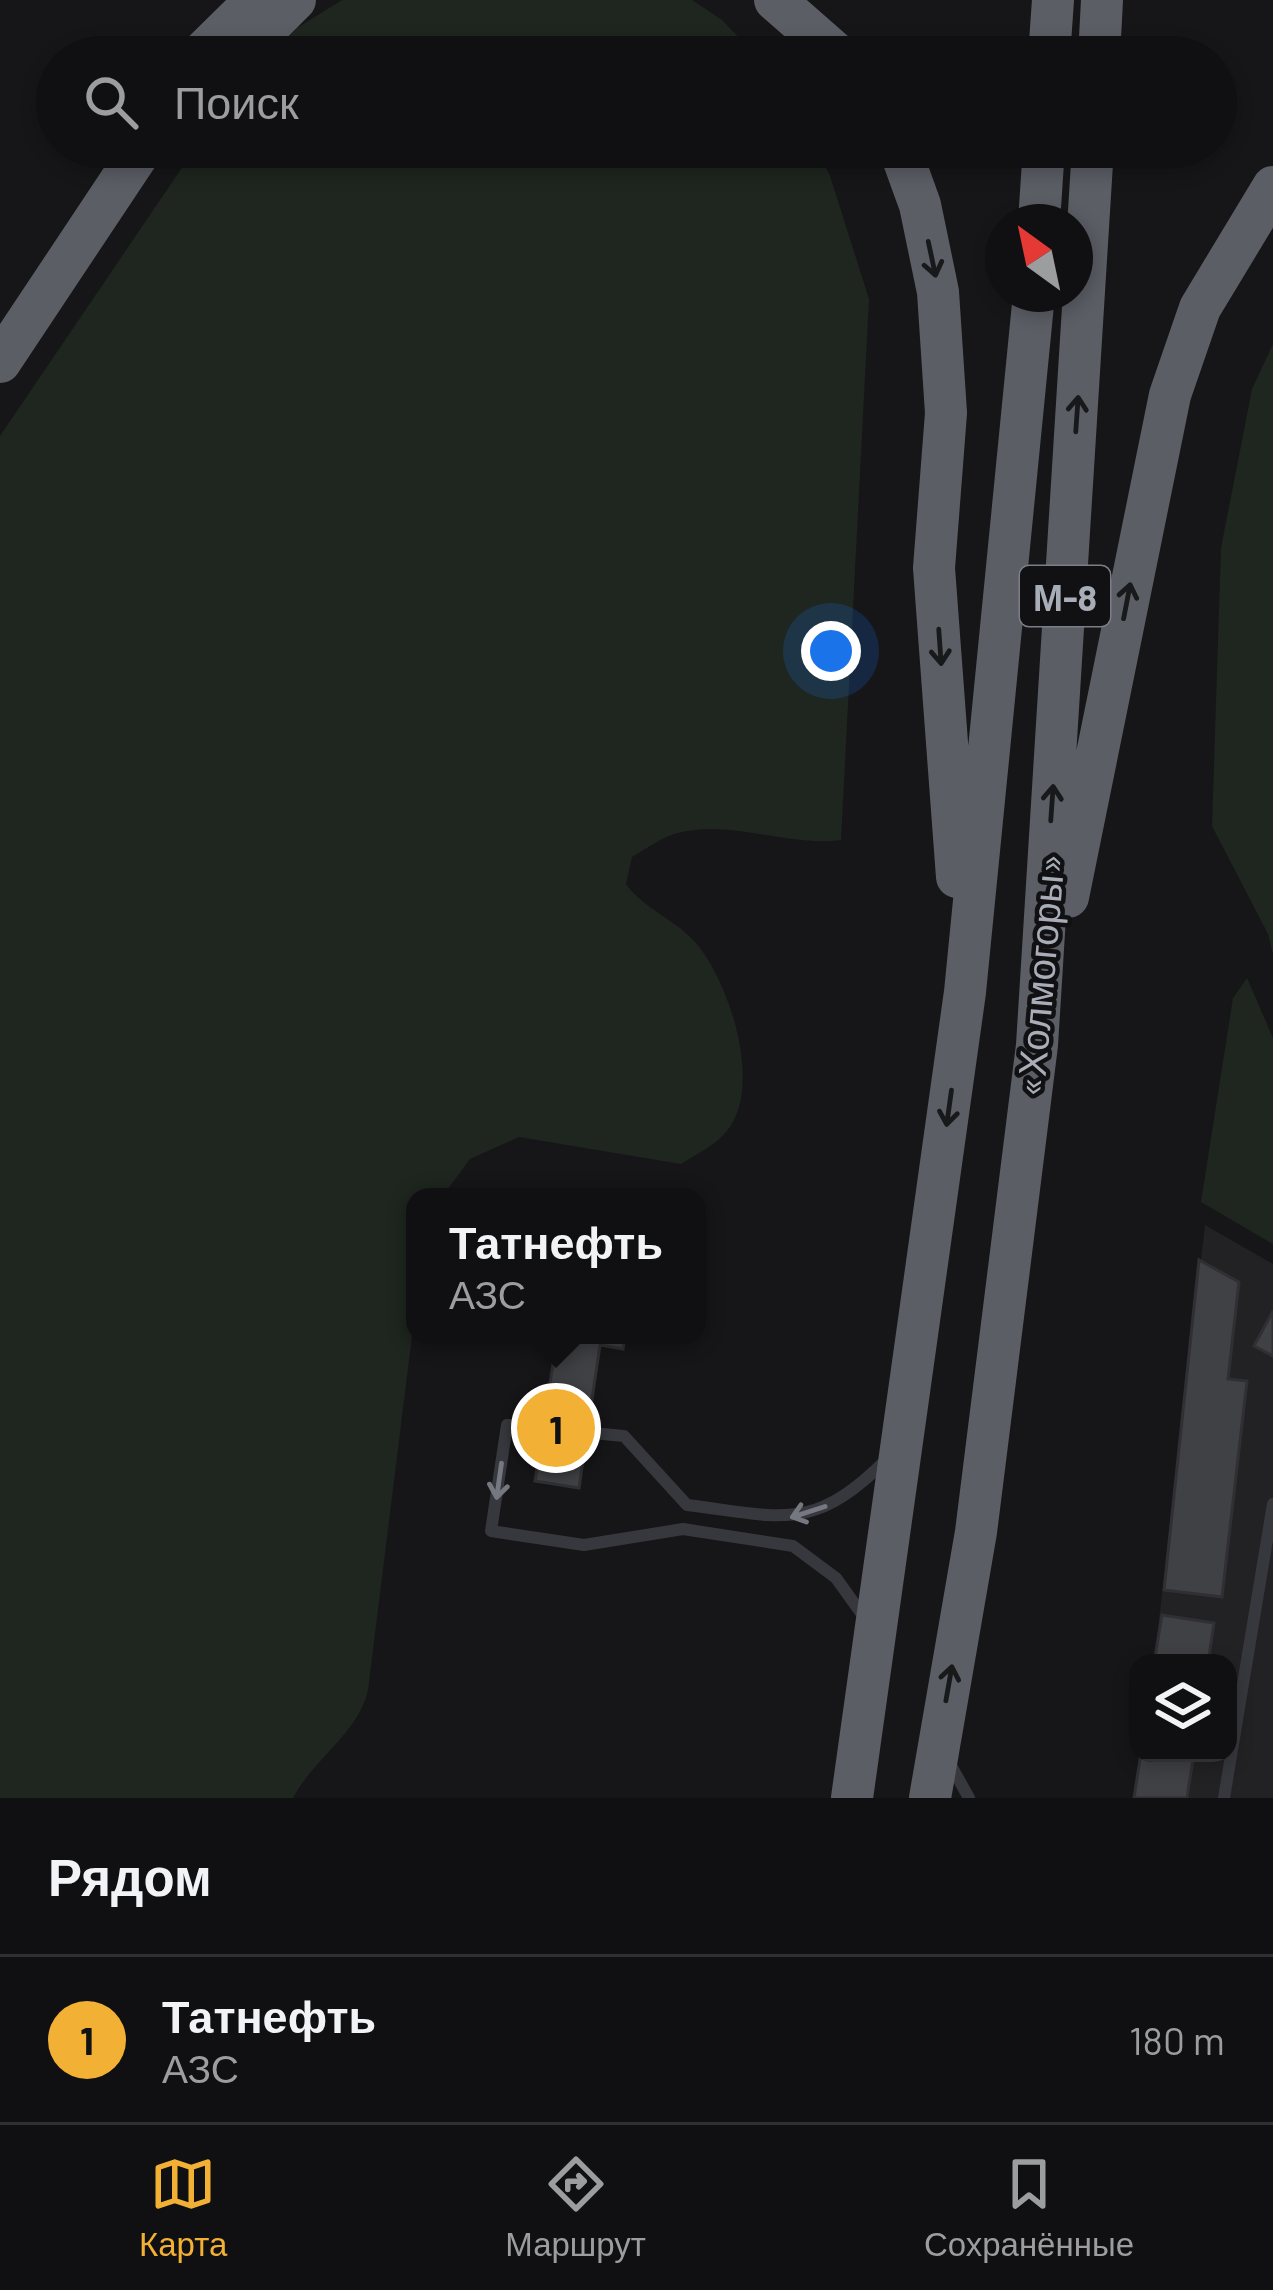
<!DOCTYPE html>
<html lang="ru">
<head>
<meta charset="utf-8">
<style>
  body { margin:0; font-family:Barlow,sans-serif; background:#19191b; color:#f1f3f6 }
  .controls { position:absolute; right:36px; bottom:36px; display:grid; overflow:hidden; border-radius:24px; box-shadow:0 6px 18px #0003 }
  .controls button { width:108px; height:108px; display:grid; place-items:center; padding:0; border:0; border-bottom:3px solid #303032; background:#101012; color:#f1f3f6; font:60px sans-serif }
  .compass { position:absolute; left:985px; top:204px; width:108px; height:108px; border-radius:50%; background:#101012; box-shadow:0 6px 18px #0003; rotate:327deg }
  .you { position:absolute; left:831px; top:651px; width:42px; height:42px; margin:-30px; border:9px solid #fff; border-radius:50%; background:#1a73e8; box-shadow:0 0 0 18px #1a73e833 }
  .badge { display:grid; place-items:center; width:78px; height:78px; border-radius:50%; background:#f2b134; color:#111; font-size:39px; font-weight:700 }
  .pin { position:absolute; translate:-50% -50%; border:6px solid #fff; box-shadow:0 3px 12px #0006 }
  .popup { position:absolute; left:406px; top:1188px; width:300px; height:156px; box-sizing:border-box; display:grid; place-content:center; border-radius:24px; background:#101012; filter:drop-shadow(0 3px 9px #0005); font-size:39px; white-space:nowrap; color:#9c9d9f }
  .popup b { font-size:45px; color:#f1f3f6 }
  .popup::after { content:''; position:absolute; left:50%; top:100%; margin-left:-24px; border:24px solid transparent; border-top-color:#101012 }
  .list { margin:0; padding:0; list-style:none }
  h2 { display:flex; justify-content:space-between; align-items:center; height:156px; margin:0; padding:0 48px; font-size:51px }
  h2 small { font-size:39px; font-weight:400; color:#9c9d9f }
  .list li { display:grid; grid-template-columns:78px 1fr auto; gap:36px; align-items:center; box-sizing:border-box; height:168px; padding:0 48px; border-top:3px solid #303032 }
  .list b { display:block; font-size:45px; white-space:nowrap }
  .list p { margin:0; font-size:39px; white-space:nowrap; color:#9c9d9f }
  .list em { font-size:39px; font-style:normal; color:#9c9d9f }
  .icon { flex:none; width:66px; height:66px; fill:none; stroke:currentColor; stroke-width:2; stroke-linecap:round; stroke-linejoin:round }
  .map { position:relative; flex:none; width:1273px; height:1798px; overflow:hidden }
  .search { position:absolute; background:#101012; box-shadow:0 6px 18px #0003; left:36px; right:36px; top:36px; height:132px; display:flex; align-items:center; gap:30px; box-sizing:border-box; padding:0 42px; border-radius:66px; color:#9c9d9f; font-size:45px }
  .sheet { height:324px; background:#101012 }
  nav { display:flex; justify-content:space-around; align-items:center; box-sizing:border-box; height:168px; border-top:3px solid #303032; background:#101012; font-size:33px; color:#9c9d9f }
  nav a { display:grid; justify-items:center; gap:6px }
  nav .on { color:#f2b134 }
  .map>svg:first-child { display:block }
  .built { fill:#222225 }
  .green { fill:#1e261f }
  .building { fill:#404145; stroke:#303034; stroke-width:3 }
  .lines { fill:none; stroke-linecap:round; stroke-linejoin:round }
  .service { stroke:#37383d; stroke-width:12 }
  .trunk { stroke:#5b5e65; stroke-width:42 }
  .oneway { stroke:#18191b }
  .oneway2 { stroke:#757881 }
  .labels { text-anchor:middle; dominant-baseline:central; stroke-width:9; stroke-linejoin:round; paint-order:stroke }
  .shield { fill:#111113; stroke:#7b7e86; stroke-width:3 }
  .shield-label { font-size:36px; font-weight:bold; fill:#a8adb8 }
  .street-label { font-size:39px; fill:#a8adb8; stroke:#111113 }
</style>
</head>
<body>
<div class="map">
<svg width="1273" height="1798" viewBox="0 0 1273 1798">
  <rect width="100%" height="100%" fill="#161618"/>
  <path class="built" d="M1205,1225L1273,1264V1798H1134L1141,1753H1228V1663H1154Z"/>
  <path class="green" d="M342,0H692L722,20L758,57H269L297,28Z
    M196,147H815L830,176L869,299L841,840C788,847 733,820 682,832C665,835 647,848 632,857L626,884C645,910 675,919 696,943C730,983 764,1088 726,1132C716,1145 695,1155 681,1164L519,1137L470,1159L442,1197H415V1312L368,1690C358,1734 314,1758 293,1798H0V436Z
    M1273,344V954L1268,934L1212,826L1221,548L1252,389Z
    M1247,978L1273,1038V1244L1201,1202L1233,998Z"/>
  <path class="building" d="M1199,1260L1239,1282L1228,1379L1247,1381L1222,1597L1164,1590Z
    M1273,1311V1356L1254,1346Z
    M539,1335H625L623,1349L600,1345L579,1488L535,1481L557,1338Z
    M1162,1615L1214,1623L1208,1663H1154Z
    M1141,1753H1194L1187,1798H1134Z"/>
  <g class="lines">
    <path class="service" d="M864,1617L836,1578L793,1546L683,1529L584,1545L491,1531L507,1425L624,1436L687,1505C783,1517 813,1533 887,1459
      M949,1762L969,1798
      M1224,1798L1273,1504"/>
    <path class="trunk" d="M775,0L840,57
      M198,57L256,0
      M238,57L295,0
      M1049,57L1053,0
      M1099,57L1102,0
      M899,147L920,205L938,292L946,413L934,568L957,877
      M1039,222L1044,147
      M0,362L143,147
      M1068,897L1170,395L1200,308L1273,187
      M852,1798L965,992L1034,294
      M930,1798L976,1532L1037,1045L1093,147"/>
  </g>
  <defs><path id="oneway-shaft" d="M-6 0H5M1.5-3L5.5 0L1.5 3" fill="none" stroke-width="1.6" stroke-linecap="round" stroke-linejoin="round" transform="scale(3)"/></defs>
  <g class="oneway">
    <use href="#oneway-shaft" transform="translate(932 259) rotate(78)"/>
    <use href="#oneway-shaft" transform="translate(1077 414) rotate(-86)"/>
    <use href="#oneway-shaft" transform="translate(1127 601) rotate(-79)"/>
    <use href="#oneway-shaft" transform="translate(940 647) rotate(86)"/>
    <use href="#oneway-shaft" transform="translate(1052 803) rotate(-86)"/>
    <use href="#oneway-shaft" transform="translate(949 1108) rotate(98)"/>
    <use href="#oneway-shaft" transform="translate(949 1683) rotate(-80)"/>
  </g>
  <g class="oneway2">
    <use href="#oneway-shaft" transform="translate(499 1481) rotate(98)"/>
    <use href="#oneway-shaft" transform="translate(808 1512) rotate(162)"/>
  </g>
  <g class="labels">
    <rect class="shield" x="1020" y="566" width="90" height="60" rx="9"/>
    <g class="shield-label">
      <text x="1065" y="596">М-8</text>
    </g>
    <g class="street-label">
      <text transform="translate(1039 975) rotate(-85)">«Холмогоры»</text>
    </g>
  </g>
</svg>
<div class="controls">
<button><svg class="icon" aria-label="layers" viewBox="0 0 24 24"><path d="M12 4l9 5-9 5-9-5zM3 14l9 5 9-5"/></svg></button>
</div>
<svg class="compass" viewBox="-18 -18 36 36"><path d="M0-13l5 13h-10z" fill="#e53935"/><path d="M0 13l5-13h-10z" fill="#9c9d9f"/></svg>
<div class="you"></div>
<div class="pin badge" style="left:556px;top:1428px">1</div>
<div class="popup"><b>Татнефть</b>АЗС</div>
<div class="search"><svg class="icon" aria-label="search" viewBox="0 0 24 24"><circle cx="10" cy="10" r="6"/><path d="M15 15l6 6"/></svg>Поиск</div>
</div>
<section class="sheet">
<h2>Рядом<small></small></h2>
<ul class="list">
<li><span class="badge">1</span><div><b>Татнефть</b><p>АЗС</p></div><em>180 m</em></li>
</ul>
</section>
<nav>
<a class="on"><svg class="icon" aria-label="map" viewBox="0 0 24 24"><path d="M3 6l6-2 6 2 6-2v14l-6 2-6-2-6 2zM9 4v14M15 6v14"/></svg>Карта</a>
<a><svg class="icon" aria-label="directions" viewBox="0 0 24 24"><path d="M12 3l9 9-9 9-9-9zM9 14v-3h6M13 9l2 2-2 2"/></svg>Маршрут</a>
<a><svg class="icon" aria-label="saved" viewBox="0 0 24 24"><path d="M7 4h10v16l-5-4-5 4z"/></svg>Сохранённые</a>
</nav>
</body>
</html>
